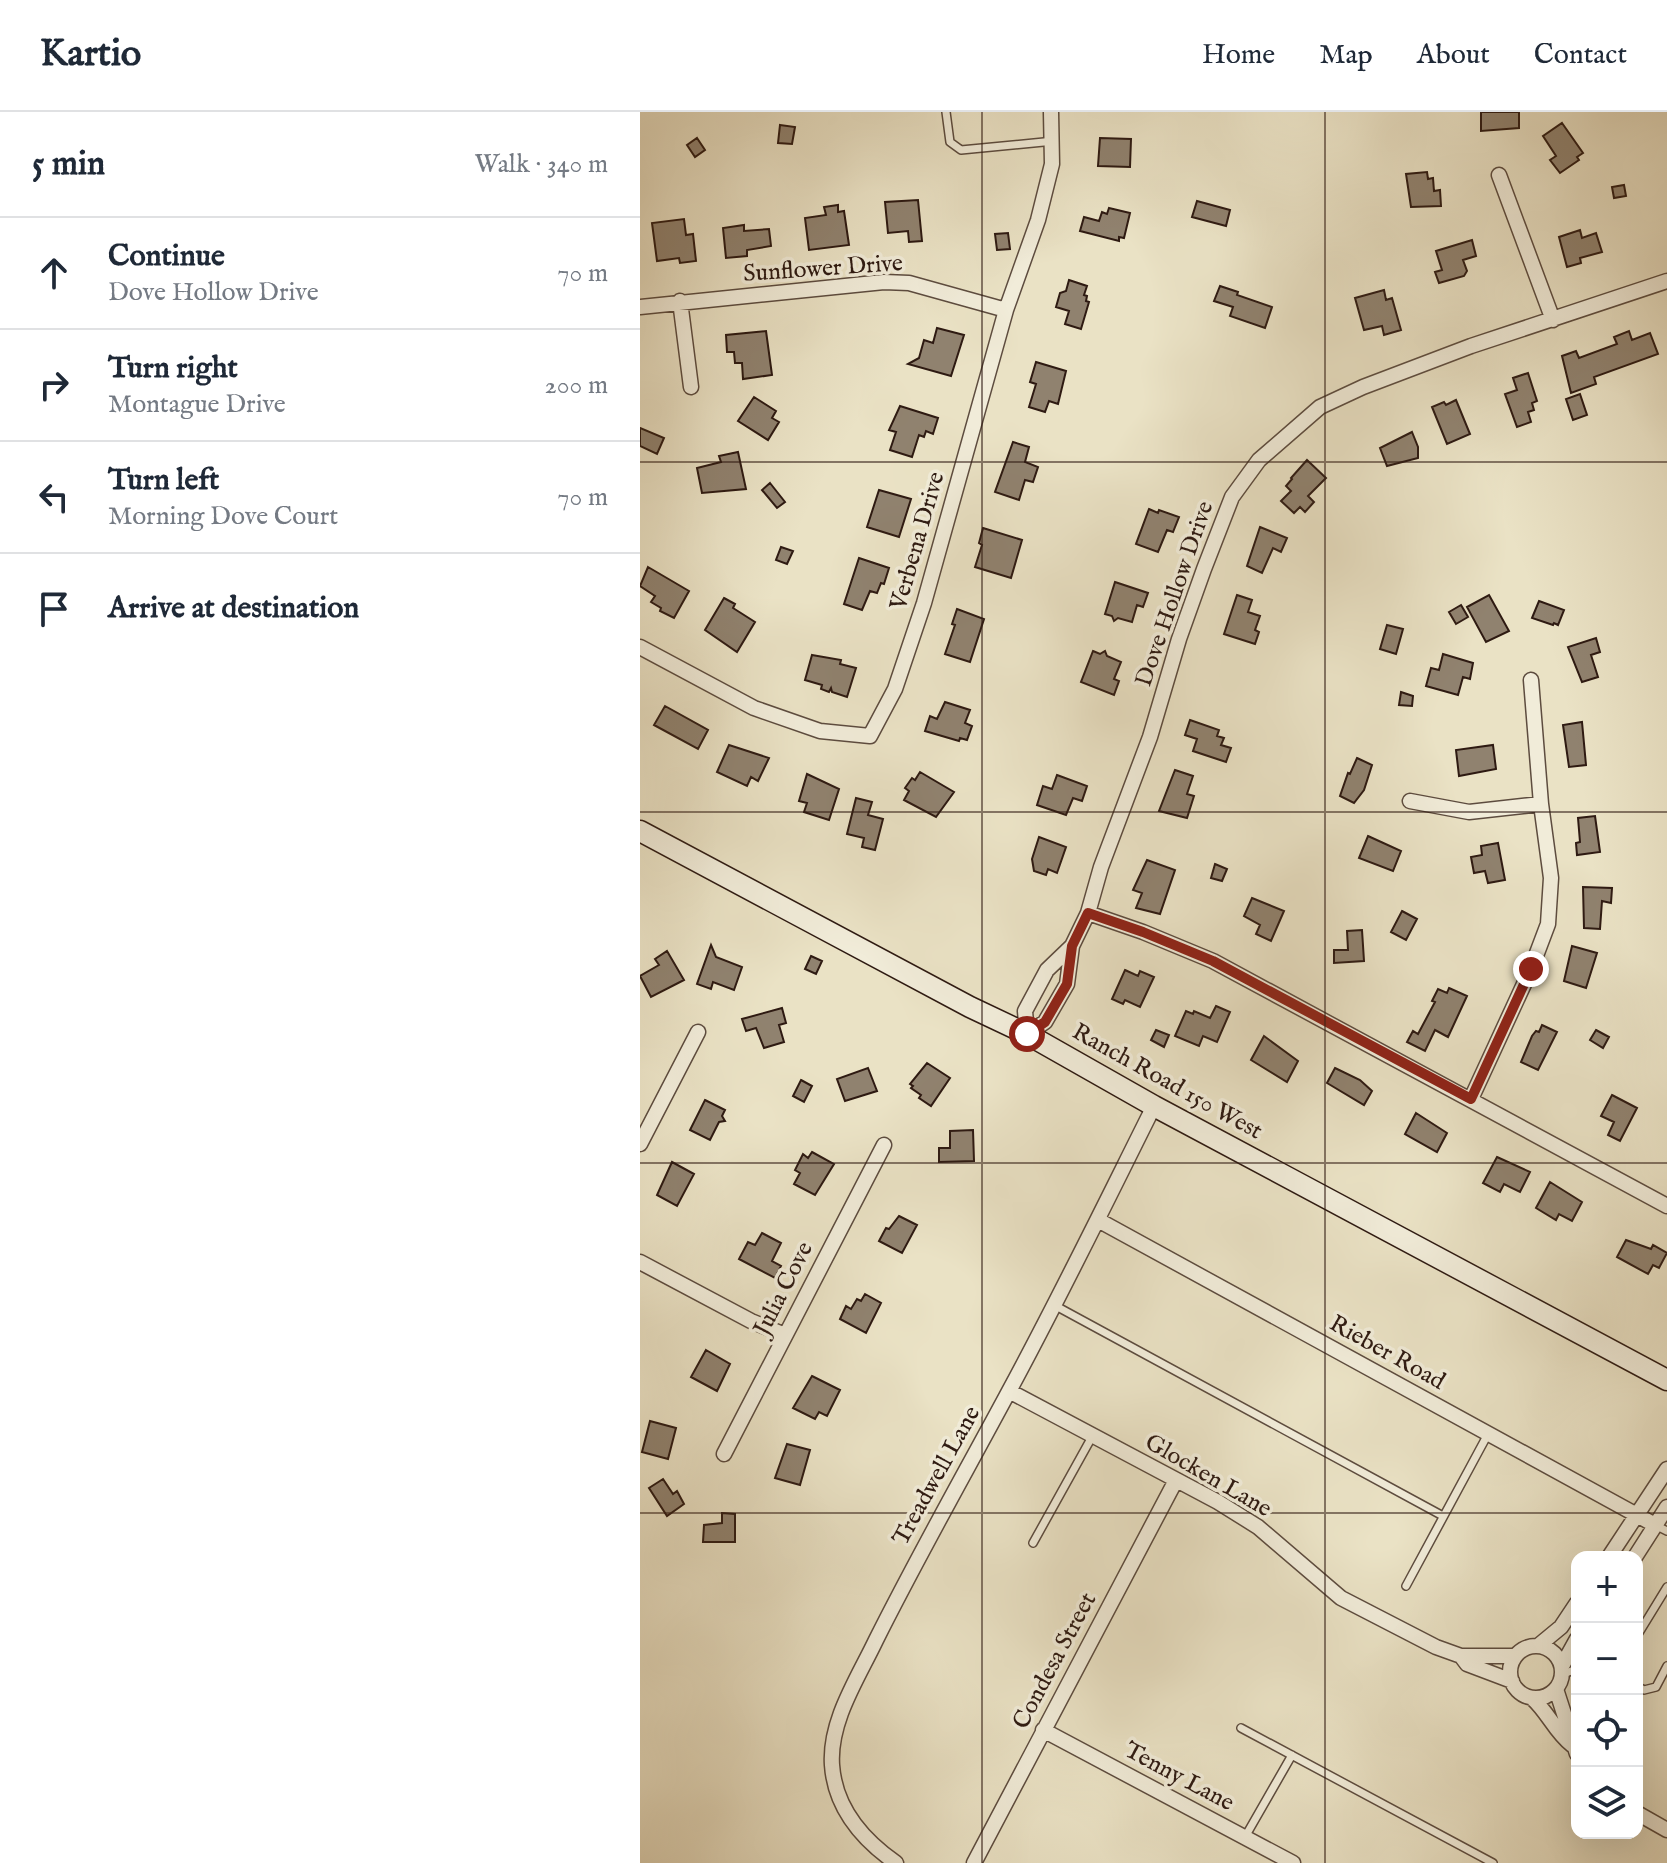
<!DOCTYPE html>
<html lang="en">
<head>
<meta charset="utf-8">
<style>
  body { margin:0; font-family:"IM FELL English",serif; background:#f6f6f7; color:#1f2937 }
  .controls { position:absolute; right:24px; bottom:24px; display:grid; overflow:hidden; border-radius:16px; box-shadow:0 8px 32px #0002 }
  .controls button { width:72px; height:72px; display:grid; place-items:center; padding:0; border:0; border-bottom:2px solid #e0e1e3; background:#fff; color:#1f2937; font:40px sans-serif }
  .stop { position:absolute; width:24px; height:24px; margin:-18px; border:6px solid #8f2418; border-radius:50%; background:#fff }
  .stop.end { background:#8f2418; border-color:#fff; box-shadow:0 2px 8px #0008 }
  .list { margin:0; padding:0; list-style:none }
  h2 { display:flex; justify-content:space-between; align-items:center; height:104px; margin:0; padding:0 32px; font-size:34px }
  h2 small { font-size:26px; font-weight:400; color:#747a83 }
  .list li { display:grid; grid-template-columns:52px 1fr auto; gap:24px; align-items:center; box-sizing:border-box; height:112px; padding:0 32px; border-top:2px solid #e0e1e3 }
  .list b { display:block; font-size:30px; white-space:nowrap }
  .list p { margin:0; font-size:26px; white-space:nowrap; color:#747a83 }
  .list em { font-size:26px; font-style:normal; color:#747a83 }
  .icon { flex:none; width:44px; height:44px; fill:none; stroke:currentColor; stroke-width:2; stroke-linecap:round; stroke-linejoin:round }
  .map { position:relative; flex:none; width:1027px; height:1751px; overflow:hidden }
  header { display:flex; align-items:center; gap:48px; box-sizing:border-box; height:112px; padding:0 40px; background:#fff; border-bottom:2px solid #e0e1e3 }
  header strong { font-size:38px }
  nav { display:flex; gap:44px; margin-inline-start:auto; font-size:28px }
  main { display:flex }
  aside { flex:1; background:#fff }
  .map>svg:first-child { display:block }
  .building { fill:#90826f; stroke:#2e1a12; stroke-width:2 }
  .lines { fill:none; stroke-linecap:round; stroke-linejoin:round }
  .lane-casing { stroke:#5d4c3f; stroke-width:10 }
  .street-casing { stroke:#5d4c3f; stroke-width:17 }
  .secondary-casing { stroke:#2e1a12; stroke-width:23 }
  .lane { stroke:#f1ecd9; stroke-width:7 }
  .street { stroke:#f1ecd9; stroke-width:14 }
  .secondary { stroke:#f1ecd9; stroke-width:20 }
  .route { stroke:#8f2418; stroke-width:10 }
  .grid { fill:none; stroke:#2e1a12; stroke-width:2; stroke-opacity:0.55 }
  .labels { text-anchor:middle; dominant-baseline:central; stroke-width:7; stroke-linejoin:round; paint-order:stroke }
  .street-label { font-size:24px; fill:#2e1a12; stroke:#f1ecd9 }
</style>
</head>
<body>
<header>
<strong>Kartio</strong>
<nav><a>Home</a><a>Map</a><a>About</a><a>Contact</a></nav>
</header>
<main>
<aside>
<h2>5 min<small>Walk · 340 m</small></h2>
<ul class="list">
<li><svg class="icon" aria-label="ahead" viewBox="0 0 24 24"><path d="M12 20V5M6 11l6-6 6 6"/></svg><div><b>Continue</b><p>Dove Hollow Drive</p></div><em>70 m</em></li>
<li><svg class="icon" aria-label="right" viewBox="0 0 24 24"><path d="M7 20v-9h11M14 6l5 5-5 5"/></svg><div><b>Turn right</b><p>Montague Drive</p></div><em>200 m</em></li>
<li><svg class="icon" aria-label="left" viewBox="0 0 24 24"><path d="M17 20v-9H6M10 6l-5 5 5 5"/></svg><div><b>Turn left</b><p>Morning Dove Court</p></div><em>70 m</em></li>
<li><svg class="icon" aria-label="arrive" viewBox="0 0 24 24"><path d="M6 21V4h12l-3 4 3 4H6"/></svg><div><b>Arrive at destination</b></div></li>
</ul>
</aside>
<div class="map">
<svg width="1027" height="1751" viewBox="0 0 1027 1751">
  <rect width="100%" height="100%" fill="#eae2c5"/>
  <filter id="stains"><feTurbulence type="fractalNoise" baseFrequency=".0025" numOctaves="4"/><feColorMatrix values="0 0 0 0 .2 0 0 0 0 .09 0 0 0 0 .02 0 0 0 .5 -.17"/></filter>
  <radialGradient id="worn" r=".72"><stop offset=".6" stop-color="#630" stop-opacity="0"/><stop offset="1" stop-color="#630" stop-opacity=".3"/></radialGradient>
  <path class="building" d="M841,0H879V16L841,19Z
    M922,11L943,41L937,45L939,48L920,61L910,48L916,44L903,24Z
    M140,13L155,15L152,32L138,31Z
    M57,26L65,38L55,45L47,33Z
    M460,26L491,27L490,55L458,54Z
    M787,60L788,67L793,66L794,79L800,78L801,94L771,95L766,62Z
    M984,73L986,84L974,86L972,75Z
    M278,88L282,129L269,130L268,119L248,121L245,90Z
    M557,89L590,98L586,114L552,105Z
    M198,93V100L204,99L209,133L169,138L165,106L186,103L184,95Z
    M469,96L490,101L484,126L479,125V129L440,119L444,105L459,109L462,100L467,102Z
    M44,107L46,123L53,122L56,149L40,151L39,146L17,149L12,111Z
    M104,113V119L129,117L131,134L107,138V144L86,146L83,116Z
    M940,118L942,126L956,121L962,140L940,146L941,151L927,155L919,125Z
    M368,121L370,137L357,138L355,122Z
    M832,128L836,144L823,148L827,159L824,164L799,171L795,160L802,158L796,139Z
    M429,168L447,174L444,183L447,184L446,189L449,190L441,217L425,212L429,199L416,195L420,181L426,179Z
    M580,174L598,180L597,183L632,195L625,216L590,204L593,195L574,189Z
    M744,178L746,188L752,186L761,218L744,223L742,214L724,218L715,186Z
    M297,216L324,223L311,264L268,252L279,246L284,228L293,231Z
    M126,219L132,263L103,267L102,251H95L94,240H87L86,223Z
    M989,219L992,228L1010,221L1018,242L954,265L956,272L931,281L922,244L936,239L939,246L977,232L974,225Z
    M396,250L426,259L418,292L409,289L405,300L389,295L396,272L390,270Z
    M888,261L897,289L892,291L894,298L888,300L891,310L877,315L865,282L877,278L873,266Z
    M940,282L947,303L933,308L926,287Z
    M114,285L136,299L132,306L139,310L128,328L98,309Z
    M816,288L830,322L807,332L792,295L804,290L806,293Z
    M260,294L298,306L293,322L286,319L284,325L279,323L272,345L250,338L256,320L249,318Z
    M0,316L24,326L17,342L0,334Z
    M772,320L778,335V346L747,354L740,336Z
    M373,330L389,335L385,350L398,355L393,370L385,368L379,388L355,380Z
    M98,340L106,377L62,381L57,356L81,350L79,344Z
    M667,348L686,366L668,384L674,390L665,400L660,395L654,401L641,389L651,379L646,374L652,367L651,366Z
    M130,371L145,390L137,396L122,378Z
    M239,378L271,387L259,425L227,415Z
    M509,397L518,401L519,398L539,405L533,420L527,418L518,440L496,432Z
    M620,415L647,426L641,440L633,436L622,461L607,454Z
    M343,416L382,428L371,466L335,455L342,433L339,431Z
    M141,435L153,439L147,452L136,448Z
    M219,446L249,456L244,472L241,471L237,481L230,479L222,498L204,492Z
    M8,455L49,479L34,506L20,499L21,496L11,490L15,484L0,474Z
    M475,470L508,481L503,495L497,493L492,510L478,506L474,509L472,504L465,502Z
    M597,483L612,488L608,500L620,504L615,518L619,520L615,532L584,522Z
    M849,483L869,519L846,530L827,495Z
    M84,486L95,492L93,496L115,510L97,540L65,518Z
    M899,489L924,498L918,513L914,511L913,513L892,506Z
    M821,493L828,505L816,512L809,500Z
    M317,497L344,507L330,550L305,542L315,513L312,512Z
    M747,513L763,517L756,542L740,537Z
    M956,526L960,540L951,543L958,565L942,570L928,535Z
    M453,539L460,542L465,539L467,544L481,550L474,567L479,569L474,583L441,570Z
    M803,542L833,551L830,567L823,565L818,583L786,574L791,556L799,558Z
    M172,543L201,548L200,552L216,556L207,585L192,580L191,576L189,580L181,577L182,573L165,568Z
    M761,580L773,584L772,594L759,593Z
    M305,590L330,598L325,611L332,614L327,628L320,626L319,629L285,619L290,604L297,607Z
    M25,594L68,618L58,637L14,613Z
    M550,608L579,618L577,624L584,626L581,633L591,636L586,650L553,639L557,627L545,623Z
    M942,610L946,653L929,655L923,613Z
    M89,633L129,646L118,669L111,665L107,674L77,660Z
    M853,633L856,657L819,664L816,638Z
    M717,646L732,653L724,678L714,691L700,684L708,661L710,662Z
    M535,658L553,664L547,682L554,684L547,706L519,699Z
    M280,660L314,680L296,705L264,688L269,679L265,676L272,666L275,668Z
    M167,662L199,677L189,708L164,700L167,691L159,689Z
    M417,663L447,674L442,689L433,686L426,703L397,693L403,674L412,677Z
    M216,686L232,690L228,703L243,707L235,738L222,735L224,726L207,722Z
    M955,704L960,740L937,743L936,731L940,730L938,706Z
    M728,724L761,739L753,759L719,746Z
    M399,725L426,735L417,761L408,757L406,763L394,759L392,747Z
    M858,731L865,768L848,771L845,759L834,761L831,745L842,743L841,734Z
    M507,748L535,758L520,802L496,796L502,781L493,778Z
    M575,752L587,757L582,769L571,766Z
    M943,775L972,776L971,791L962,789L960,817L944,816Z
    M612,786L644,799L631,829L616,822L620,813L604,804Z
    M762,799L777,807L766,828L751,820Z
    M722,818L724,849L694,851V838H708L707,819Z
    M71,833L76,845L102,855L94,878L73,870L71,877L57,872Z
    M932,834L957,841L946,876L924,869Z
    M27,839L44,868L11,885L0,864L19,853L15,847Z
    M171,844L182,849L176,862L165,857Z
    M485,858L498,864L500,859L514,865L500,895L485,888L483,892L472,887Z
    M809,876L827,884L808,925L795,918L785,939L767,930L773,919L778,922L795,890L792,889L798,877L807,881Z
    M576,894L590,900L577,930L563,924L559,934L535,924L546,899L553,902L554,899L570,906Z
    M142,896L146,911L139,913L144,930L124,936L116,916L106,919L102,907Z
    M902,913L917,920L898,958L881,950L892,924L896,919L899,920Z
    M516,918L529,923L524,935L511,928Z
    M956,918L969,925L963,936L950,928Z
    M624,924L658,949L647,970L611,948Z
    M287,951L310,966L291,994L279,986L281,983L271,976L273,974L270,972Z
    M228,956L237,979L205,989L197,967Z
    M695,956L720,968L732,979L724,993L687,971Z
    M161,968L172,974L164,990L153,984Z
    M972,983L997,996L980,1029L968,1023L974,1010L961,1004Z
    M65,988L85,998L82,1004L85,1009L79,1010L70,1028L50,1018Z
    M776,1001L807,1021L797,1040L765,1022Z
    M333,1018L334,1049L299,1050V1036H310V1019Z
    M172,1040L194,1052L175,1083L154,1072L160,1061L155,1058L163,1042L168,1046Z
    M857,1045L890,1060L880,1080L864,1072L860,1080L843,1071Z
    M32,1050L54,1062L37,1094L17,1083Z
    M910,1070L942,1090L932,1109L919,1102L916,1108L896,1096Z
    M259,1104L277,1113L262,1141L239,1129L246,1116L249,1117Z
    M122,1121L141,1131L132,1149L141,1154L135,1166L99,1147L108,1130L115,1133Z
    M986,1128L1011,1137L1013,1133L1027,1141L1019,1156L1013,1153L1008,1162L977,1145Z
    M225,1182L241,1191L226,1221L200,1207L206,1194L211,1197L217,1187L221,1189Z
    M66,1238L90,1252L77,1279L51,1265Z
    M172,1264L200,1278L187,1304L179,1300L175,1307L153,1296Z
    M10,1309L36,1316L28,1347L2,1340Z
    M147,1332L170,1338L160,1373L135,1366Z
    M23,1367L33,1382L37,1379L44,1392L27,1404L9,1376Z
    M82,1401L95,1402V1430H63L64,1413L82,1411Z"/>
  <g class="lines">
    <g class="lane-casing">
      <path id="lane" d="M306,0L310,30L321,38L414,29
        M414,1193L803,1404
        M1015,1413L1027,1419
        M393,1431L453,1323
        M766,1474L848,1322
        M997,1524L1027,1475
        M923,1562L937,1557
        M997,1574L1004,1578L1016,1575L1027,1554
        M601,1616L853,1751
        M605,1725L652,1643"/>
    </g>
    <g class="street-casing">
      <path id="street" d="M859,63L913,208
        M40,189L51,275
        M0,195L244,170L269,171L366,198
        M0,535L114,596L180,619L230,624L255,577L284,491L366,198L398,108L412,52L411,0
        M770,689L829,700L901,692
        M448,801L503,820L573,849L1027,1094
        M432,834L407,858L385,899L387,922L405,910L427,872L432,834L448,801L461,755L510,625L539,527L564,457L592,385L619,348L680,295L723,275L831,234L1027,169
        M831,987L891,857L908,812L911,766L901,692L891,568
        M0,1032L58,920
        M458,1108L1015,1413
        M0,1150L111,1209L145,1223
        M369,1279L578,1390L618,1415L701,1486L796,1535L821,1544H875
        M84,1342L244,1033
        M969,1445L1027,1357
        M995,1445L1027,1395
        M898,1534L921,1515L937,1491
        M870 1560a26 26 0 1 1 52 0a26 26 0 1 1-52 0Z
        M821,1544L827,1552L872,1569
        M922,1554L937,1527
        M916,1577L937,1642
        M892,1586C908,1600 915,1620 932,1633
        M403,1618L653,1751
        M997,1701L1027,1718
        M256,1751C223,1728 195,1697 192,1653C189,1609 218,1566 236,1528C278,1444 324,1363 368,1281C419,1187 466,1090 514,994
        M334,1751L536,1368"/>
    </g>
    <g class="secondary-casing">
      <path id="secondary" d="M0,719L330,895L387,922L514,994L1027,1268"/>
    </g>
    <use href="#lane" class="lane"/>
    <use href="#street" class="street"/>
    <use href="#secondary" class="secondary"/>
  </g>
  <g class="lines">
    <path class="route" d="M387,922L405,910L427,872L432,834L448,801L503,820L573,849L831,987L891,857"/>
  </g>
  <path class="grid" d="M342,0V1751M685,0V1751M0,350H1027M0,700H1027M0,1051H1027M0,1401H1027"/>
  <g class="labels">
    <g class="street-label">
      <text transform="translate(183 157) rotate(-4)">Sunflower Drive</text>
      <text transform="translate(278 429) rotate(-74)">Verbena Drive</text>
      <text transform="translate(535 482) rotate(-71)">Dove Hollow Drive</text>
      <text transform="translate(527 970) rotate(29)">Ranch Road 150 West</text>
      <text transform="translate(144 1177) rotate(-63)">Julia Cove</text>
      <text transform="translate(747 1241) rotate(29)">Rieber Road</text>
      <text transform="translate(297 1364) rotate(-61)">Treadwell Lane</text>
      <text transform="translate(568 1364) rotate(30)">Glocken Lane</text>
      <text transform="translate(415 1549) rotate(-62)">Condesa Street</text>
      <text transform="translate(539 1665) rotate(28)">Tenny Lane</text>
    </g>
  </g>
  <rect width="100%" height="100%" filter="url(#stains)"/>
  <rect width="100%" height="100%" fill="url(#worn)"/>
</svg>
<div class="controls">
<button>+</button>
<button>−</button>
<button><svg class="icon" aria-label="locate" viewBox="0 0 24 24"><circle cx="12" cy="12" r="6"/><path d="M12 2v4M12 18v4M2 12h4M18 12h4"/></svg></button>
<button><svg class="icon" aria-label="layers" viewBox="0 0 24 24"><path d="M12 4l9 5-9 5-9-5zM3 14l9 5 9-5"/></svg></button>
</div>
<div class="stop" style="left:387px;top:922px"></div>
<div class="stop end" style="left:891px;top:857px"></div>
</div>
</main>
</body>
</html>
